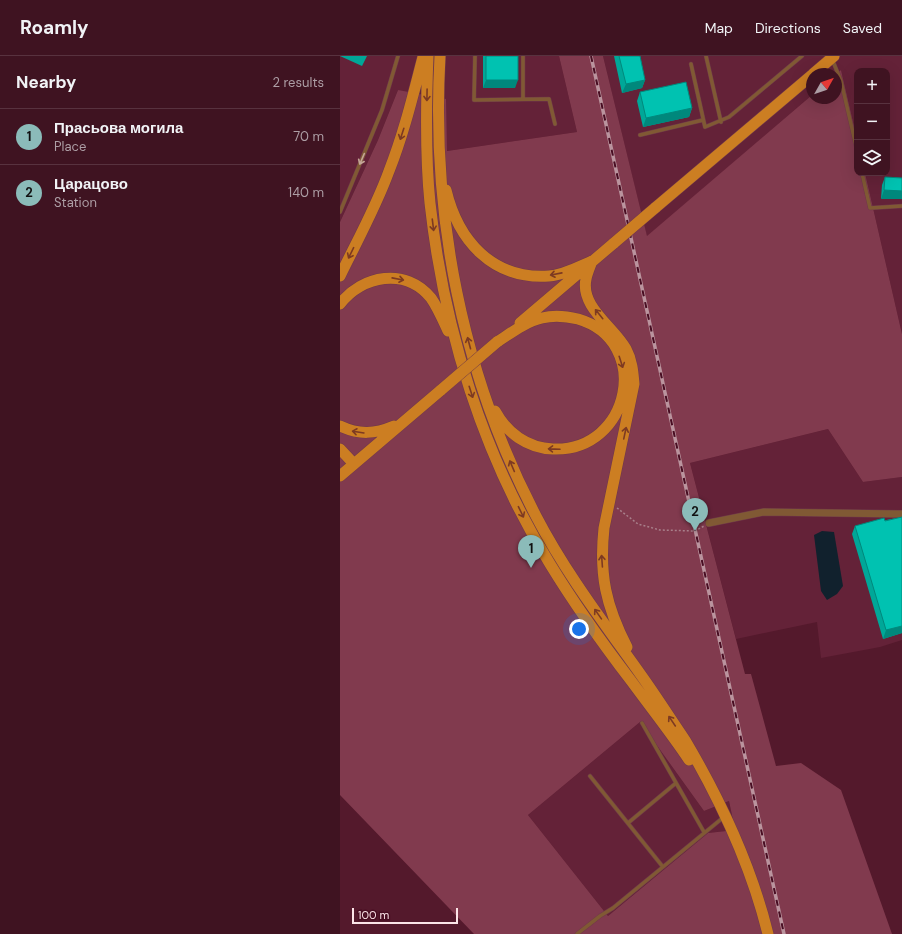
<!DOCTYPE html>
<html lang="en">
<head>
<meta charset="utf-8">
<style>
  body { margin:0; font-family:"DM Sans",sans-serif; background:#4a202e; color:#f1f3f6 }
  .controls { position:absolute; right:12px; top:12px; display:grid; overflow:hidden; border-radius:8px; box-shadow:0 4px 16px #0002 }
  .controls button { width:36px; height:36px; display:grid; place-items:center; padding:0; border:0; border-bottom:1px solid #58323f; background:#3f1321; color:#f1f3f6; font:20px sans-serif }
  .compass { position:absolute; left:466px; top:12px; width:36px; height:36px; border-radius:50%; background:#3f1321; box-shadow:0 4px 16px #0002; rotate:50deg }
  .scale { position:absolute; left:12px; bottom:10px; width:106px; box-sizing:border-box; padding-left:4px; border:2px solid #fce4e8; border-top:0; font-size:11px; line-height:14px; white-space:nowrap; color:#fce4e8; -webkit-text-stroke:3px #480d22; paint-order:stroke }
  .you { position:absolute; left:239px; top:573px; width:14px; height:14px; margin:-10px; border:3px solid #fff; border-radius:50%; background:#1a73e8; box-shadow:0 0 0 6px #1a73e833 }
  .badge { display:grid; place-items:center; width:26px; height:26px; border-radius:50%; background:#8bbbb9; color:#111; font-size:13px; font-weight:700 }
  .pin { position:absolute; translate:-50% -33px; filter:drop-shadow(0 1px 2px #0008) }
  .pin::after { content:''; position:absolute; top:21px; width:14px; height:12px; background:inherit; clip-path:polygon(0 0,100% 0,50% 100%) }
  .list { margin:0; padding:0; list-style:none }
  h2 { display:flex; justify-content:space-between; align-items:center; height:52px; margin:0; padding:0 16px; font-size:17px }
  h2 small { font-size:13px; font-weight:400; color:#ad9ea5 }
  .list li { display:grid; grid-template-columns:26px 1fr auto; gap:12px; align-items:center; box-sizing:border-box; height:56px; padding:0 16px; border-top:1px solid #58323f }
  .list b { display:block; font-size:15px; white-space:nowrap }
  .list p { margin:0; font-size:13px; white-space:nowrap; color:#ad9ea5 }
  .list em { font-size:13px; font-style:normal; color:#ad9ea5 }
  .icon { flex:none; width:22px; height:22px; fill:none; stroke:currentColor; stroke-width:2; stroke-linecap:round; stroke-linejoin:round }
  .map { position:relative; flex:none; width:562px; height:878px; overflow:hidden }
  header { display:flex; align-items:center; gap:24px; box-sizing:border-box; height:56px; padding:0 20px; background:#3f1321; border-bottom:1px solid #58323f }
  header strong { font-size:19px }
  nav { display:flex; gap:22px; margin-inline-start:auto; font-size:14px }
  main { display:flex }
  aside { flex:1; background:#3f1321 }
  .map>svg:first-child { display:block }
  .built { fill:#642238 }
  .green { fill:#813a4e; fill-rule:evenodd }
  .water { fill:#11212d }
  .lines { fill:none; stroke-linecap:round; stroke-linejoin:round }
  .lane-casing { stroke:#6f394a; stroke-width:4.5 }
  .street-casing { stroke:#6f394a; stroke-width:8 }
  .primary-casing { stroke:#6f394a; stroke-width:12 }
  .path { stroke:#a87f8a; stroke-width:1.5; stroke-dasharray:2 2; stroke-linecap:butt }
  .lane { stroke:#805934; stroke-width:3.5 }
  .street { stroke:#805934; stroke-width:7 }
  .primary { stroke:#cc7e22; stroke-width:11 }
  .rail-casing { stroke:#ba949e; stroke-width:3.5 }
  .rail { stroke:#480d22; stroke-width:2; stroke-dasharray:6; stroke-linecap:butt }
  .primary-bridge-casing { stroke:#6f394a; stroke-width:12; stroke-linecap:butt }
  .primary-bridge { stroke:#cc7e22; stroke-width:11 }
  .wall { fill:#00a798 }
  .shaded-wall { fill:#00887c }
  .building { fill:#00c2b1; stroke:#00887c }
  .oneway { stroke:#7d3a22 }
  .oneway2 { stroke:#c4a597 }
</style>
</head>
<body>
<header>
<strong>Roamly</strong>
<nav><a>Map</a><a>Directions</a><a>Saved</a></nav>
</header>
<main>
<aside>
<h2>Nearby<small>2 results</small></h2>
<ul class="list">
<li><span class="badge">1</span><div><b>Прасьова могила</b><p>Place</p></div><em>70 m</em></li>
<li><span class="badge">2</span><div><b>Царацово</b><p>Station</p></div><em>140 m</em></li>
</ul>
</aside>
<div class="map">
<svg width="562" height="878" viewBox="0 0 562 878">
  <rect width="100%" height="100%" fill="#54192c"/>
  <path class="built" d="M0,0H219L237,76L107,95L58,34L38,84L0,166Z
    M263,0H562V278L525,117H547V15H517V83L501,14L496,18H472V39L307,181Z
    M488,373L523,426L562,421V584L540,591L481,602L477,566L396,583L350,407Z
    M300,666L364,755L389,745L395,774L368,777L268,860L188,759Z"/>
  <path class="green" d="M219,0H263L307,180L472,39V42H496V18L501,14L517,83V117H525L562,278V421L523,426L488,373L350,407L405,618H411L436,710L461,707L501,734L552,878H134L0,739V166L38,84L58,34L106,43L107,95L237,76ZM300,666L364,755L389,745L395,774L368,777L268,860L188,759Z"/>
  <path class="water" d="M482,475L494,476L503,530L497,538L487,544L481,535L474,479Z"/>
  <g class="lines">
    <g class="lane-casing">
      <path id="lane" d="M135,0L134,44L209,43L215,68
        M366,0L381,66
        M492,3L501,25L517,94
        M351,8L365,71L389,61L462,0
        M183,43V0
        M300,79L363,64
        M522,117L530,152L562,150
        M0,156L42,54L58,0
        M302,667L364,776
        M250,720L323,811
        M288,767L336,727
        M237,878L260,860L273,852L385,760"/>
    </g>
    <g class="street-casing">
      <path id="street" d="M369,467L424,456L562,458"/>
    </g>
    <g class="primary-casing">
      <path id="primary" d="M88,0C86,49 85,98 90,147C104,274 143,400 210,508C235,549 263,588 292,626C311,652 331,677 349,704
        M100,0C91,159 122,318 196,460C225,516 264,567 301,619C316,640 330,662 345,684C381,745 411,809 428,878
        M473,18L494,0
        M106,134C118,184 152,224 209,220C224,219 238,211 252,205
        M315,152L472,19
        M252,205C250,211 247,217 246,223C240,251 274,271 286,293C292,304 293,316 294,328L264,472C259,519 266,550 287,591
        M0,220C17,185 36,151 49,115C64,77 73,39 83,1
        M0,248C22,219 66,211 91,242C98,252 103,264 108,275
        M180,267L274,187
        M155,355C167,377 187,392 213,393C291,396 313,285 238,263C226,260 213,259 202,262C185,266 171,277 157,286
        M0,370C19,379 35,378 54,370
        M0,393L14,408
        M0,420L101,334"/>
    </g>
    <path class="path" d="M277,452L298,468L320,474L355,475L364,470"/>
    <use href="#lane" class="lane"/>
    <use href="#street" class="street"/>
    <use href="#primary" class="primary"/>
    <g class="rail-casing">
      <path id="rail" d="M251,0L444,878"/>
    </g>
    <use href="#rail" class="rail"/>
    <g class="primary-bridge-casing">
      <path id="primary-bridge" d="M274,187L315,152
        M101,334L157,286"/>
    </g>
    <use href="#primary-bridge" class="primary-bridge"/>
  </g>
  <path class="wall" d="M0,0H27L22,10Z
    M143,0H178L175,32H143Z
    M274,0H300L305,24L302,32L282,37Z
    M300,36L352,52L349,61L303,71L297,45Z
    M545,121L562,122L541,143L542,129Z
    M562,461V577L543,583L512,478L515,470Z"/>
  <path class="shaded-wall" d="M146,24H178L175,32H143Z
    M305,24L302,32L282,37L286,28Z
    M352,52L349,61L303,71L306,62Z
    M544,134L562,135V143H541Z
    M562,570V577L543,583L546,574Z"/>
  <path class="building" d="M146,0H178V24H146Z
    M279,0H300L305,24L286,28Z
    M346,26L352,52L306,62L300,36Z
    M545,121L562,122V135L544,134Z
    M562,461V570L546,574L515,470L544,462L545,465Z"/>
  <defs><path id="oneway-shaft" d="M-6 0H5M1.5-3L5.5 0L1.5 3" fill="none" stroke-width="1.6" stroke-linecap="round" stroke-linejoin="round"/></defs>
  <g class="oneway">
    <use href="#oneway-shaft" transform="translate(87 39) rotate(91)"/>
    <use href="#oneway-shaft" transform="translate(62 78) rotate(108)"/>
    <use href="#oneway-shaft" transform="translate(93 169) rotate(83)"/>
    <use href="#oneway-shaft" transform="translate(11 197) rotate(116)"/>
    <use href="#oneway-shaft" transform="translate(216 218) rotate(169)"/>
    <use href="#oneway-shaft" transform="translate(58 223) rotate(11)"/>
    <use href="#oneway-shaft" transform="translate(259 258) rotate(-129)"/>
    <use href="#oneway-shaft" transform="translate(129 287) rotate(-105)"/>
    <use href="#oneway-shaft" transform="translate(281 306) rotate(72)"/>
    <use href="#oneway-shaft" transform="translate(131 336) rotate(72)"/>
    <use href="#oneway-shaft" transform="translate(18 376) rotate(-171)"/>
    <use href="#oneway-shaft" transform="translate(285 377) rotate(-78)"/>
    <use href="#oneway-shaft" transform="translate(214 393) rotate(-178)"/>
    <use href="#oneway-shaft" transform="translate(172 410) rotate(-113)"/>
    <use href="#oneway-shaft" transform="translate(181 456) rotate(64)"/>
    <use href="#oneway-shaft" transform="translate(262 505) rotate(-94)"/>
    <use href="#oneway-shaft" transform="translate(258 558) rotate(-125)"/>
    <use href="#oneway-shaft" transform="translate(332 665) rotate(-124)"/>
  </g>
  <use class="oneway2" href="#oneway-shaft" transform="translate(22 103) rotate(113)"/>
</svg>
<div class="controls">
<button>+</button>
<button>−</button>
<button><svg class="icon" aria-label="layers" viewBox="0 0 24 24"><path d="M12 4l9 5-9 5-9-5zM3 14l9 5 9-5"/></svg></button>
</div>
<svg class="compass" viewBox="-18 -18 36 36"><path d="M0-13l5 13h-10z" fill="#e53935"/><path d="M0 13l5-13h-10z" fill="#ad9ea5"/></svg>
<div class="scale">100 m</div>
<div class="you"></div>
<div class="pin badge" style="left:191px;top:512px">1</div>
<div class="pin badge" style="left:355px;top:475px">2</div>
</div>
</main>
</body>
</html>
